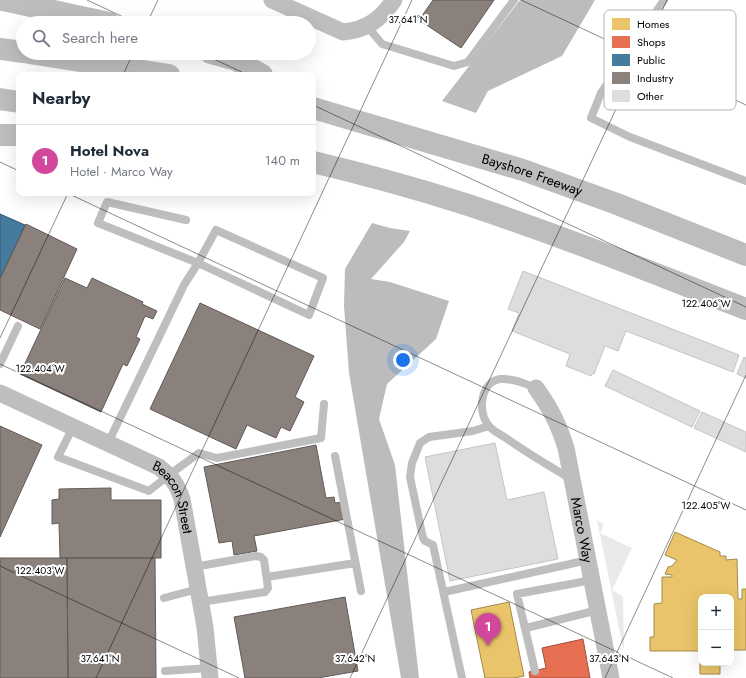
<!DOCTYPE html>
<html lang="en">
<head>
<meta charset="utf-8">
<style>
  body { margin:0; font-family:Jost,sans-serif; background:#f6f6f7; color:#1f2937 }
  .controls { position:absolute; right:12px; bottom:12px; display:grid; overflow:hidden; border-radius:8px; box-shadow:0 4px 16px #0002 }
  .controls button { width:36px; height:36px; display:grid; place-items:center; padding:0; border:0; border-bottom:1px solid #e0e1e3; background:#fff; color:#1f2937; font:20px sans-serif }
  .you { position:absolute; left:403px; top:360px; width:14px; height:14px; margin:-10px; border:3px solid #fff; border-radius:50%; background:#1a73e8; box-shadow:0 0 0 6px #1a73e833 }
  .badge { display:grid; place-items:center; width:26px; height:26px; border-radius:50%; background:#db2777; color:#fff; font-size:13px; font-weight:700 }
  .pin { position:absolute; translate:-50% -33px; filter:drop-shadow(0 1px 2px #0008) }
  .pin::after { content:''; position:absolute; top:21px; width:14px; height:12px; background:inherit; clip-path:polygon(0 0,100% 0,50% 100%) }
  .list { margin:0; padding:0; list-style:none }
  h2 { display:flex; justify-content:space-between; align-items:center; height:52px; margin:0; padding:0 16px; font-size:17px }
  h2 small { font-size:13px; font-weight:400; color:#747a83 }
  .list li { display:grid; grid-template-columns:26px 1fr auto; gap:12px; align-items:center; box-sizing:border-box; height:72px; padding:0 16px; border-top:1px solid #e0e1e3 }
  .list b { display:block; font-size:15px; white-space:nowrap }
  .list p { margin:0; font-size:13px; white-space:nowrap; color:#747a83 }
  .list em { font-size:13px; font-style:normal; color:#747a83 }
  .icon { flex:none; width:22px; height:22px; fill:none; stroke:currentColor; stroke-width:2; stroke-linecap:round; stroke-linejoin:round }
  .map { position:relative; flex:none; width:746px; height:678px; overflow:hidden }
  .search { position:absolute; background:#fff; box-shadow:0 4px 16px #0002; left:16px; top:16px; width:300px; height:44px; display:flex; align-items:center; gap:10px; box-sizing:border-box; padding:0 14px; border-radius:22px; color:#747a83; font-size:15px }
  .panel { position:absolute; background:#fff; box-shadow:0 4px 16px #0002; left:16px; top:72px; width:300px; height:124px; border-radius:8px }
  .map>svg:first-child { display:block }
  .green { fill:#eaeaea }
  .water { fill:#bcbcbc }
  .homes { fill:#e9c46a; stroke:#a3894a }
  .shops { fill:#e76f51; stroke:#a24e39 }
  .public { fill:#457b9d; stroke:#30566e }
  .industry { fill:#8a817c; stroke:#615a57 }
  .building { fill:#ddd; stroke:#c5c5c5 }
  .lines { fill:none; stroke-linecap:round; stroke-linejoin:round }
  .lane { stroke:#bebebe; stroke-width:8 }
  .street { stroke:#bebebe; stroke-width:17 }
  .highway { stroke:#bdbdbd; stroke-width:22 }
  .ticks { fill:none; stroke:#000; stroke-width:1; stroke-opacity:0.45 }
  .labels { text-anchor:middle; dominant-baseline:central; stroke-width:4; stroke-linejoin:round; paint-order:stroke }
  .street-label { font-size:14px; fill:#000; stroke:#fff }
  .key { fill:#fff; stroke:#b2b2b2; stroke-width:1 }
  .key-label { font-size:11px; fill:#000 }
  .ticks-label { font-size:10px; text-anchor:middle; fill:#000; stroke:#fff; stroke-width:4; stroke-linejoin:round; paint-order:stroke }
</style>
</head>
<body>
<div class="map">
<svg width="746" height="678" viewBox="0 0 746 678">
  <rect width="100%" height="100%" fill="#fff"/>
  <path class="green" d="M597,520L604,524L600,533L632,548L612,590L622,596L623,599L624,648H623Z"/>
  <path class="water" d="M520,0H595L562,56L488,91L476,113L442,101Z
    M372,223L390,228L410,231L404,242L371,279L390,282L449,301L436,339L387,384L379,419L395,465L419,678H401L349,373L344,306L345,269Z"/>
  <path class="homes" d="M675,532L720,552V556H726V560L737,559L738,599H742V589H746V650H731V597H701V663H720V674H700V651H650V637H654V604L662,603V577H672V575L665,574L668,567L672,566L677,560L665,555Z
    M509,602L524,676L514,678H485L471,610Z"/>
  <path class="shops" d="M583,639L590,678H530L529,672L546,668L542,648Z"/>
  <path class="public" d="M0,214L25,225L0,279Z"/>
  <path class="industry" d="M433,0H494L461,48L419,20Z
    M26,224L77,249L40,329L0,310V279Z
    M65,278L87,288L92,278L143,302L142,304L157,311L153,319L145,316L136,337L140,339L127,366L123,364L101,412L20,374Z
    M200,303L314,356L295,397L304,402L290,431L281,427L276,438L247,425L236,449L150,409Z
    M0,426L42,445L0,537Z
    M316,445L326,498L334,497L335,503L344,502L346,519L254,536L257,551L234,555L232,541L219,543L204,467Z
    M111,488V500H161V558H60L59,523L52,524V500L59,499V489Z
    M0,558H67L68,678H0Z
    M67,558H155L156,678H68Z
    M345,597L358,671L318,678H245L234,617Z"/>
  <path class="building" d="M523,271L739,355L733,372L626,331L618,351L605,346L594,374L593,373L591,376L566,366L570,354L512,331L519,313L508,309Z
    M744,357L746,358V378L737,374Z
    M613,370L700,411L692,427L605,386Z
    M702,412L746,432V452L694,428Z
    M495,443L507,500L544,492L558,559L450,581L425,457Z"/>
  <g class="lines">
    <path class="lane" d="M664,0L601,93L591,118L630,137L746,181
      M367,26L382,44L454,66L468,62L514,0
      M0,364L18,326
      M536,388C525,384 513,378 501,379C480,381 477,413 489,426C493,431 501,435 506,438C527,453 549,466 571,479
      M73,427L58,457L149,491L169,475L199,453L217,458L321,438L324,404
      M108,443L184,285L198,263L309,315L323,278L216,230L198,263L98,223L107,202L186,220
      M335,456L361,591
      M194,567L256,556L261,557L264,560L268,588L265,592L201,602
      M267,577L355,563
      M444,592L588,560
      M164,598L198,589
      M526,628L598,610
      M165,671L209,668
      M535,671L517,594L592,580
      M462,678L433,545L425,541L423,538L410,477L412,463L420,443L429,437L473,431L489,426"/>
    <g class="street">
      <path d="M272,0L343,32C367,30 381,19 394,0"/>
      <path id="s1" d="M536,388C551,409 558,423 566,448L611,678"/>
      <path id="s2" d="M0,393L159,467C172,478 176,482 182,499L205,627L210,678"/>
    </g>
    <g class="highway">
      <path d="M3,0L109,23"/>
      <path d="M0,49L23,52"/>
      <path d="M29,53L169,75"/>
      <path d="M211,53L236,60L262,75"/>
      <path d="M0,99L19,102"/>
      <path id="s3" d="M313,108L523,170L617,204L746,255"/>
      <path d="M0,135H19"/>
      <path d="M313,162C364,174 415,188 465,204C560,235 653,273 746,309"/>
    </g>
  </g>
  <path class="ticks" d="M87,0L136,23M521,0L746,105M147,23L158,0M201,53L248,75M123,75L133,53M313,105L746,307M0,162L19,171M67,193L746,510M0,338L68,193M0,364L673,678M0,566L239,678M96,678L412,0M350,678L667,0M605,678L746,375"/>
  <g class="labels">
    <g class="street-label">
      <text stroke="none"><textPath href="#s3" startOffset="229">Bayshore Freeway</textPath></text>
      <text stroke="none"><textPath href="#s2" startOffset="210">Beacon Street</textPath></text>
      <text stroke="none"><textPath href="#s1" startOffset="151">Marco Way</textPath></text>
    </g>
  </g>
  <rect x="604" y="10" width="132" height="100" rx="6" class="key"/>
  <rect x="612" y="18" width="18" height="12" fill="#e9c46a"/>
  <rect x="612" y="36" width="18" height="12" fill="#e76f51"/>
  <rect x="612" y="54" width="18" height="12" fill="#457b9d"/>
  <rect x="612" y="72" width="18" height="12" fill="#8a817c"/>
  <rect x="612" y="90" width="18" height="12" fill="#ddd"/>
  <g class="key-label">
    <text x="637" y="28">Homes</text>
    <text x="637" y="46">Shops</text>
    <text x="637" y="64">Public</text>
    <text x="637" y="82">Industry</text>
    <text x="637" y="100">Other</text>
  </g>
  <g class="ticks-label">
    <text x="408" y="23">37.641°N</text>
    <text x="706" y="307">122.406°W</text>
    <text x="40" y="372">122.404°W</text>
    <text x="706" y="509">122.405°W</text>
    <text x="40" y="574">122.403°W</text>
    <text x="100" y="662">37.641°N</text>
    <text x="355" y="662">37.642°N</text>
    <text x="609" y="662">37.643°N</text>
  </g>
</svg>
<div class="controls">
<button>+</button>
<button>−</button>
</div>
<div class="you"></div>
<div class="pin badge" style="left:488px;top:646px;background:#d1479c">1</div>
<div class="search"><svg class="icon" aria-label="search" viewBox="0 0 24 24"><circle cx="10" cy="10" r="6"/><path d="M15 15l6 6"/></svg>Search here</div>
<section class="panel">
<h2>Nearby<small></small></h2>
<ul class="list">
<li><span class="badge" style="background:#d1479c">1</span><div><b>Hotel Nova</b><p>Hotel · Marco Way</p></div><em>140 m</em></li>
</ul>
</section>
</div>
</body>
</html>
